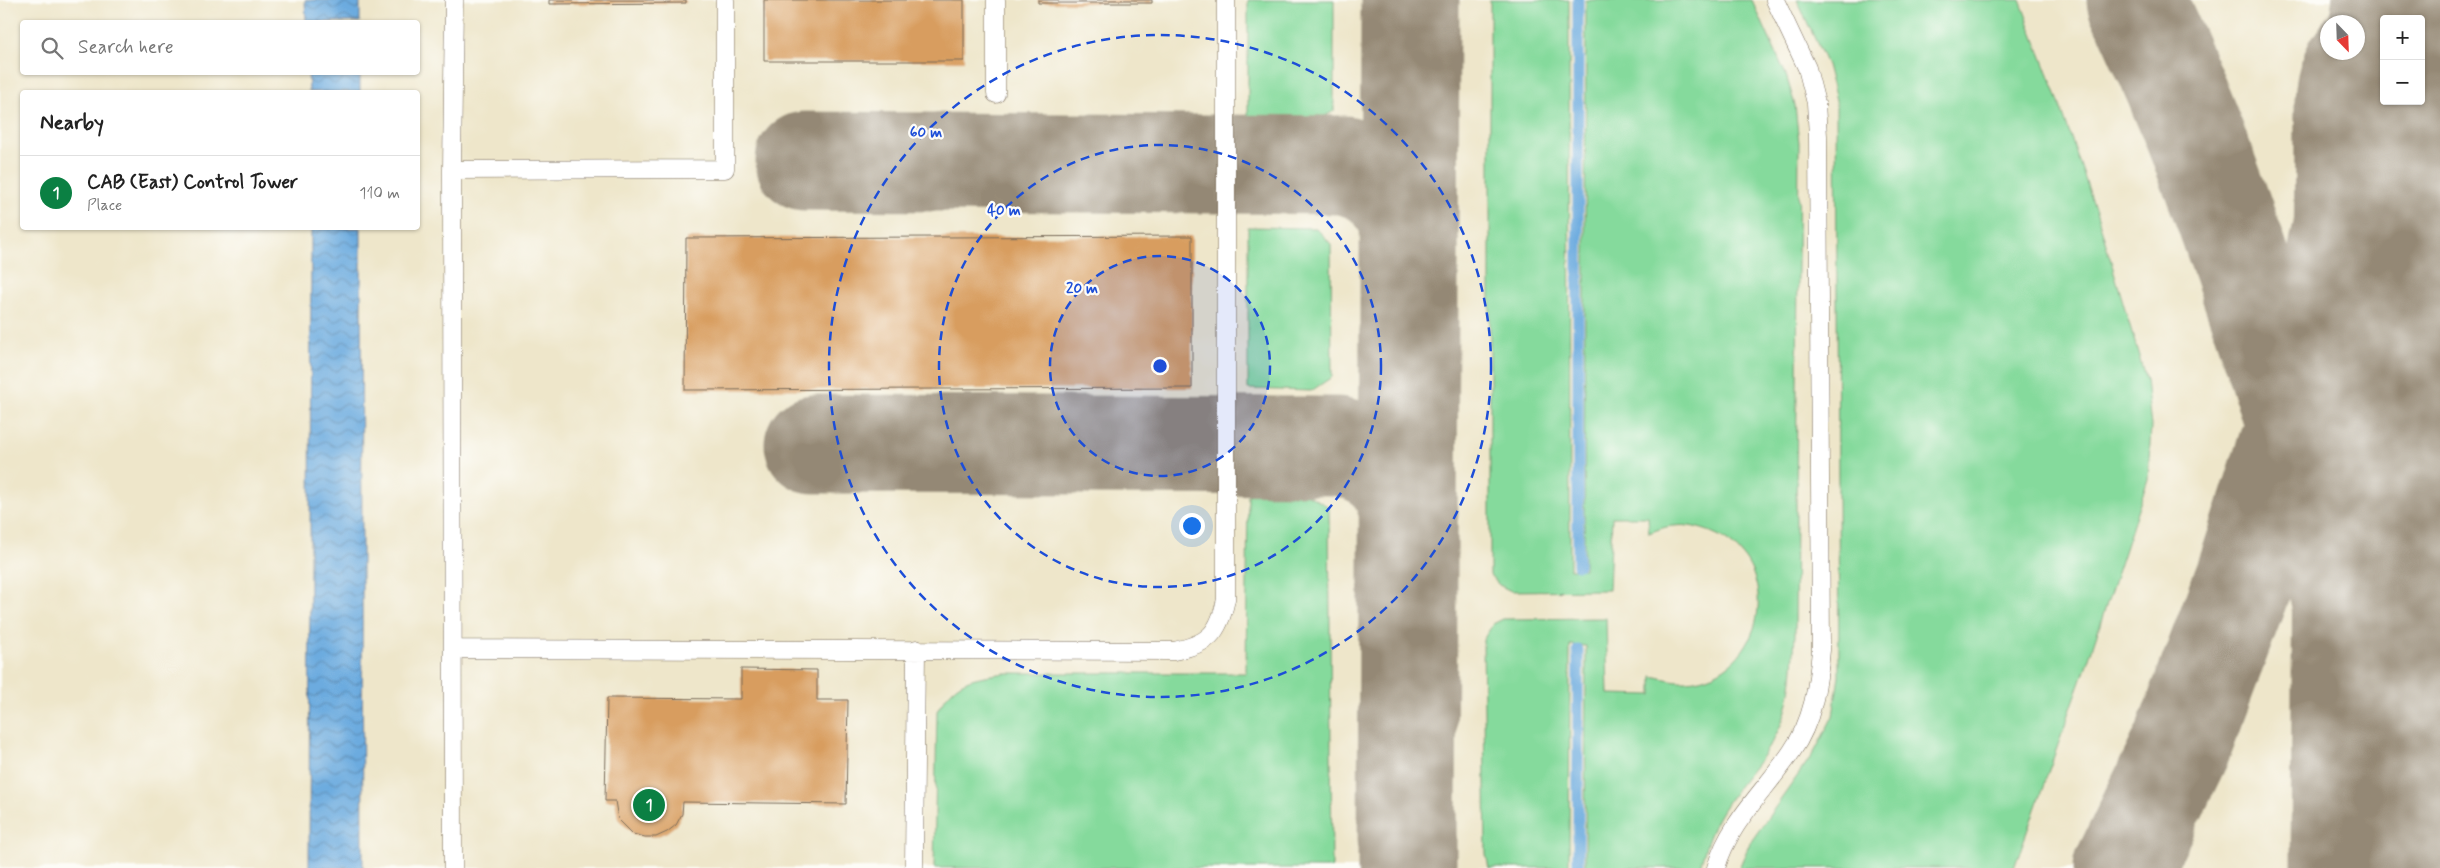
<!DOCTYPE html>
<html lang="en">
<head>
<meta charset="utf-8">
<style>
  body { margin:0; font-family:Mynerve,sans-serif; background:#f2f2f2; color:#222 }
  .controls { position:absolute; right:15px; top:15px; display:grid; overflow:hidden; border-radius:5px; box-shadow:0 1px 4px #0004 }
  .controls button { width:45px; height:45px; display:grid; place-items:center; padding:0; border:0; border-bottom:1px solid #e0e0e0; background:#fff; color:#222; font:25px sans-serif }
  .compass { position:absolute; left:2320px; top:15px; width:45px; height:45px; border-radius:50%; background:#fff; box-shadow:0 1px 4px #0004; rotate:157deg }
  .you { position:absolute; left:1191px; top:525px; width:18px; height:18px; margin:-12px; border:4px solid #fff; border-radius:50%; background:#1a73e8; box-shadow:0 0 0 8px #1a73e833 }
  .badge { display:grid; place-items:center; width:32px; height:32px; border-radius:50%; background:#0b8043; color:#fff; font-size:16px; font-weight:700 }
  .pin { position:absolute; translate:-50% -50%; border:2px solid #fff; box-shadow:0 1px 5px #0006 }
  .list { margin:0; padding:0; list-style:none }
  h2 { display:flex; justify-content:space-between; align-items:center; height:65px; margin:0; padding:0 20px; font-size:21px }
  h2 small { font-size:16px; font-weight:400; color:#767676 }
  .list li { display:grid; grid-template-columns:32px 1fr auto; gap:15px; align-items:center; box-sizing:border-box; height:75px; padding:0 20px; border-top:1px solid #e0e0e0 }
  .list b { display:block; font-size:19px; white-space:nowrap }
  .list p { margin:0; font-size:16px; white-space:nowrap; color:#767676 }
  .list em { font-size:16px; font-style:normal; color:#767676 }
  .icon { flex:none; width:28px; height:28px; fill:none; stroke:currentColor; stroke-width:2; stroke-linecap:round; stroke-linejoin:round }
  .map { position:relative; flex:none; width:2440px; height:868px; overflow:hidden }
  .search { position:absolute; background:#fff; box-shadow:0 1px 4px #0004; left:20px; top:20px; width:400px; height:55px; display:flex; align-items:center; gap:12px; box-sizing:border-box; padding:0 18px; border-radius:5px; color:#767676; font-size:19px }
  .panel { position:absolute; background:#fff; box-shadow:0 1px 4px #0004; left:20px; top:90px; width:400px; height:140px; border-radius:5px }
  .map>svg:first-child { display:block }
  .green { fill:#85da9c; stroke:#60825d }
  .water { fill:url(#water-waves); stroke:#546a7e }
  .lines { fill:none; stroke-linecap:round; stroke-linejoin:round }
  .stream { stroke:#6cabdf; stroke-width:11 }
  .taxiway { stroke:#948874; stroke-width:99 }
  .runway { stroke:#948874; stroke-width:249 }
  .building { fill:#d89d5f }
  .service-casing { stroke:#7a6c5a; stroke-width:19 }
  .service { stroke:#fff; stroke-width:18 }
  .ring { fill:none; stroke:#1d4ed8; stroke-width:2.5; stroke-dasharray:9 6 }
  .centre { fill:#1d4ed8; stroke:#fdfcf7; stroke-width:2.5 }
  .ring-label { font-size:15px; text-anchor:middle; font-weight:bold; fill:#1d4ed8; stroke:#fdfcf7; stroke-width:4.5; stroke-linejoin:round; paint-order:stroke }
</style>
</head>
<body>
<div class="map">
<svg width="2440" height="868" viewBox="0 0 2440 868">
  <defs>
    <pattern id="water-waves" width="16" height="10" patternUnits="userSpaceOnUse" patternTransform="scale(1.25)"><rect width="16" height="10" fill="#6cabdf"/><path d="M0 5q4-4 8 0t8 0" fill="none" stroke="#5a8bb4"/></pattern>
  </defs>
  <rect width="100%" height="100%" fill="#fdfcf7"/>
  <filter id="ink" filterUnits="userSpaceOnUse"><feTurbulence type="fractalNoise" baseFrequency=".02" numOctaves="2"/><feDisplacementMap in="SourceGraphic" scale="10" xChannelSelector="R" yChannelSelector="G"/><feConvolveMatrix kernelMatrix="1 2 1 2 8 2 1 2 1" color-interpolation-filters="sRGB"/></filter>
  <filter id="wash" filterUnits="userSpaceOnUse"><feTurbulence type="fractalNoise" baseFrequency=".0096" numOctaves="4" result="noise"/><feDisplacementMap in="SourceGraphic" scale="20" xChannelSelector="R" yChannelSelector="G"/><feGaussianBlur stdDeviation="1.12" result="paint"/><feColorMatrix in="noise" values="0 0 0 0 0 0 0 0 0 0 0 0 0 0 0 0 0 1.4 0 .05"/><feComposite in="paint" operator="in"/></filter>
  <g filter="url(#wash)">
    <rect width="100%" height="100%" fill="#eee6ca"/>
    <path class="green" d="M1248,0H1334V111L1316,121H1248Z
      M1490,0H1569L1570,569H1584L1586,0H1752L1786,75L1795,105L1799,143L1795,635C1793,666 1793,700 1779,729C1765,759 1739,782 1722,811C1712,827 1704,849 1700,868H1585L1586,646L1570,645L1569,868H1489L1486,854L1483,640L1493,624L1503,619L1606,618L1608,694L1652,695V676C1662,678 1675,682 1686,681C1766,676 1787,563 1711,532C1700,528 1687,524 1674,526C1666,526 1657,530 1649,533L1648,517H1612L1609,590L1511,591L1499,585L1490,575Z
      M1797,0H2020L2055,91L2097,214L2146,380L2151,426L2148,479L2088,661L2014,868H1739L1750,843L1815,751L1833,716L1839,676L1836,100L1827,65Z
      M1248,227L1316,228L1331,244L1332,377L1311,391L1248,389Z
      M1303,492L1329,507L1332,868H934L937,711C956,678 971,678 1006,673H1246L1248,493Z"/>
    <path class="water" d="M305,0H360V22H306Z
      M308,73H360V92H309Z
      M311,228H361L363,868H309Z"/>
    <g class="lines">
      <path class="stream" d="M1578,565V0
        M1578,868V650"/>
      <path class="taxiway" d="M2136,0C2179,90 2215,185 2247,279C2281,377 2311,476 2335,576C2357,672 2370,771 2383,868
        M805,161L1344,165C1379,173 1398,189 1409,223
        M814,444L1337,446C1379,454 1398,470 1409,512
        M1407,868L1410,0
        M2123,868L2182,745L2248,568L2294,425L2334,272L2360,140L2382,0"/>
      <path class="runway" d="M2415,868L2419,101"/>
    </g>
    <g id="blocks">
      <path class="building" d="M549,0H686V3L549,4Z
        M764,0H964V61H764Z
        M1038,0H1152V3H1038Z
        M1192,236V388L685,390L686,238Z
        M741,669L817,670V700H848L846,804L683,802L682,814L676,825L667,832L656,837H645L633,834L618,819L615,801H605L607,698L741,699Z"/>
    </g>
  </g>
  <g filter="url(#ink)">
    <use href="#blocks" fill-opacity="0" stroke="#7a6c5a" stroke-width="1"/>
    <g class="lines">
      <g class="service-casing">
        <path id="service" d="M996,94V0
          M452,170L725,169V0
          M454,649L1174,651C1208,644 1219,634 1226,599V0
          M453,868L452,170L454,0
          M914,868L916,649
          M1716,868C1729,822 1766,790 1792,751C1813,721 1818,685 1821,650L1818,136L1816,103L1807,68L1775,0"/>
      </g>
      <use href="#service" class="service"/>
    </g>
  </g>
  <circle cx="1160" cy="366" r="110" fill="#1d4ed8" fill-opacity=".12"/>
  <g class="ring">
    <circle cx="1160" cy="366" r="110"/>
    <circle cx="1160" cy="366" r="221"/>
    <circle cx="1160" cy="366" r="331"/>
  </g>
  <circle cx="1160" cy="366" r="8" class="centre"/>
  <g class="ring-label">
    <text x="926" y="137">60 m</text>
    <text x="1004" y="215">40 m</text>
    <text x="1082" y="293">20 m</text>
  </g>
</svg>
<div class="controls">
<button>+</button>
<button>−</button>
</div>
<svg class="compass" viewBox="-18 -18 36 36"><path d="M0-13l5 13h-10z" fill="#e53935"/><path d="M0 13l5-13h-10z" fill="#767676"/></svg>
<div class="you"></div>
<div class="pin badge" style="left:649px;top:805px">1</div>
<div class="search"><svg class="icon" aria-label="search" viewBox="0 0 24 24"><circle cx="10" cy="10" r="6"/><path d="M15 15l6 6"/></svg>Search here</div>
<section class="panel">
<h2>Nearby<small></small></h2>
<ul class="list">
<li><span class="badge">1</span><div><b>CAB (East) Control Tower</b><p>Place</p></div><em>110 m</em></li>
</ul>
</section>
</div>
</body>
</html>
